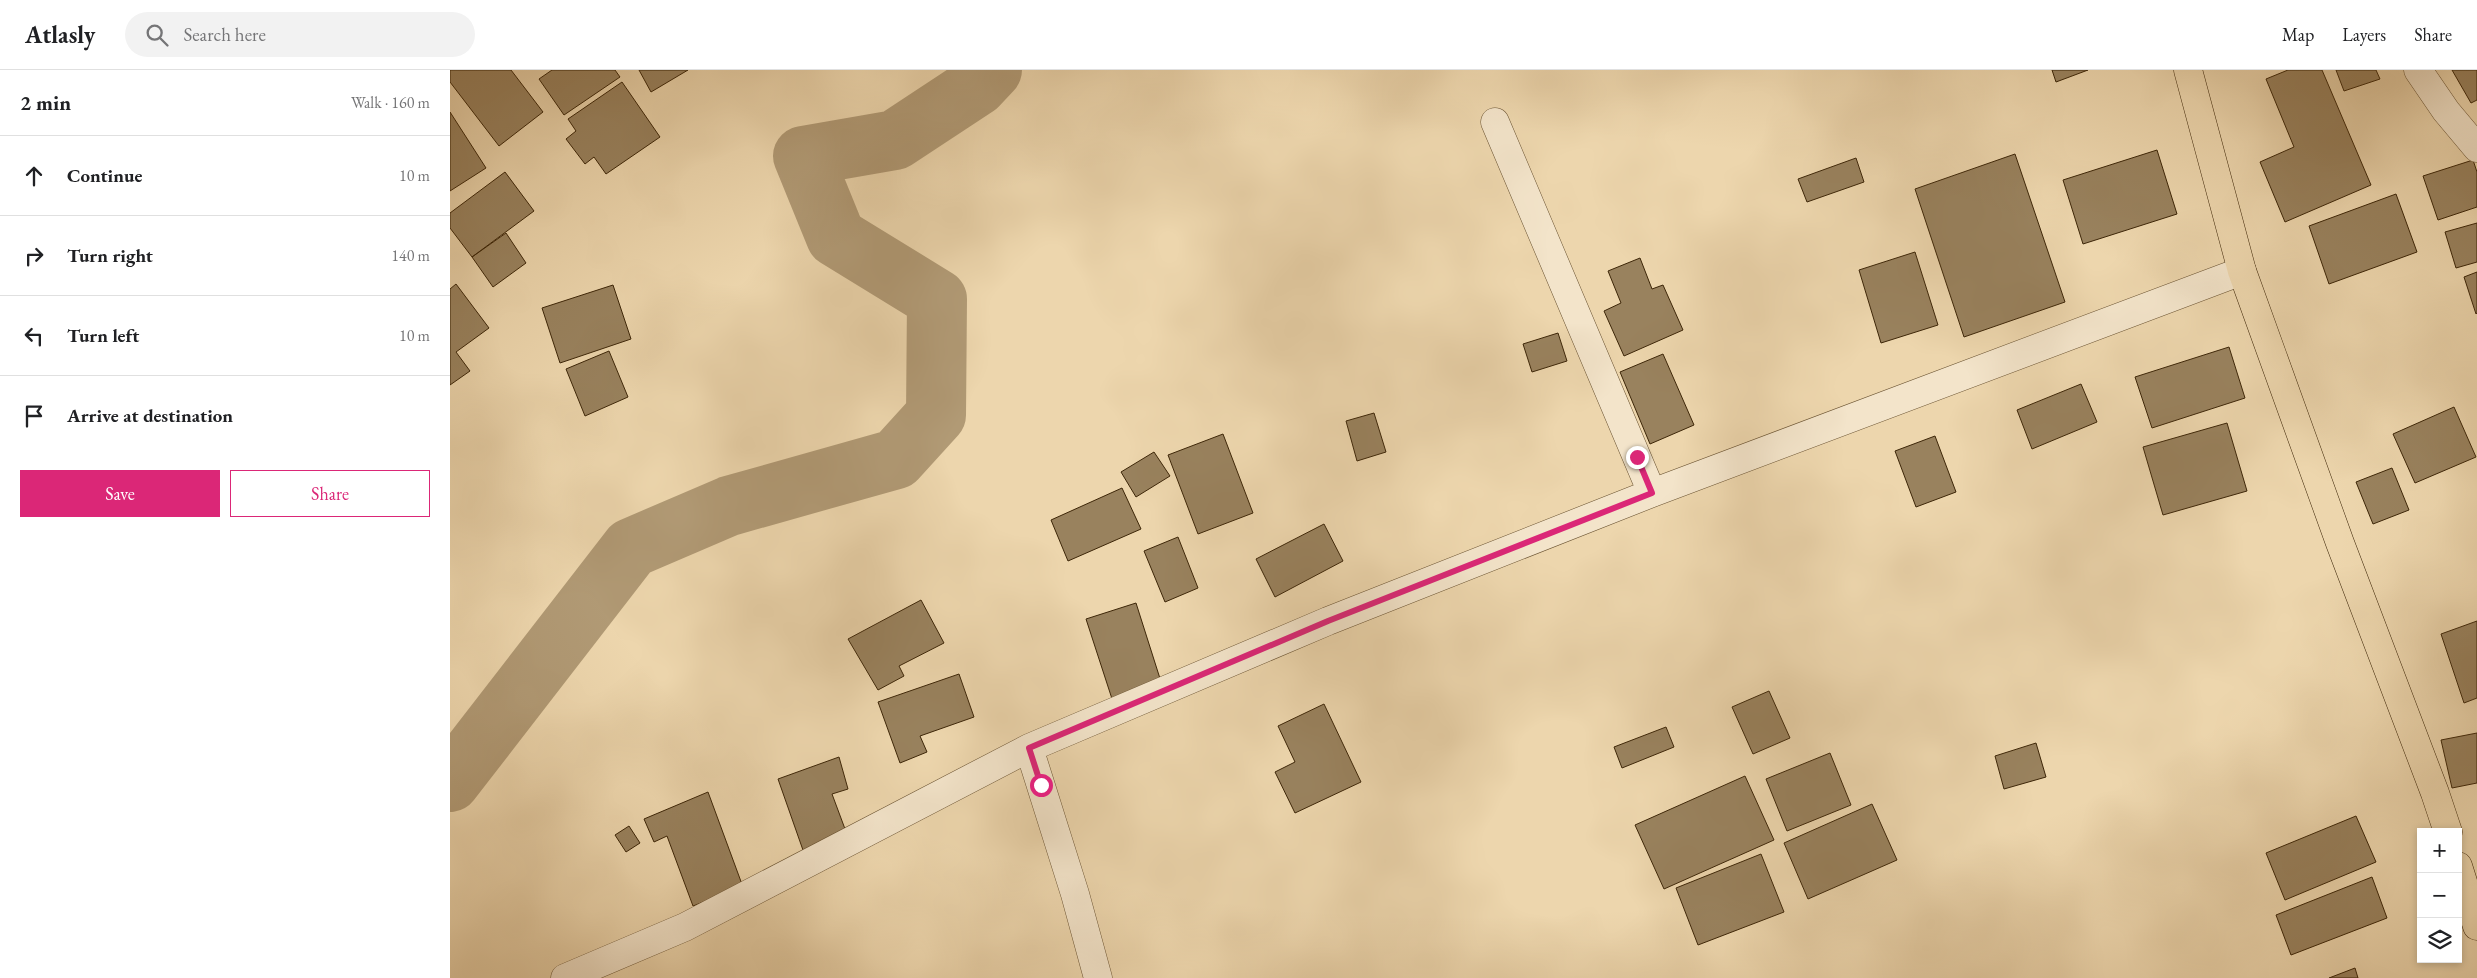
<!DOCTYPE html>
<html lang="en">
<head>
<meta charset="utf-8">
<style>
  body { margin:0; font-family:"EB Garamond",serif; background:#f2f2f2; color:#202124 }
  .controls { position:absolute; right:15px; bottom:15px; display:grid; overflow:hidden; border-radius:0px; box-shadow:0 2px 8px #0003 }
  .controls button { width:45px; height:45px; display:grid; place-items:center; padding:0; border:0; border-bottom:1px solid #e0e0e0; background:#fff; color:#202124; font:25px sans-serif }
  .stop { position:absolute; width:15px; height:15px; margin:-11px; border:4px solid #db2777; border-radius:50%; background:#fff }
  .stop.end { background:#db2777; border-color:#fff; box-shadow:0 1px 5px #0008 }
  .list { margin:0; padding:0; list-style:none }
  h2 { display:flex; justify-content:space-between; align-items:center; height:65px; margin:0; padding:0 20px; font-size:21px }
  h2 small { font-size:16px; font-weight:400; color:#757577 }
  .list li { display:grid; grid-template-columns:32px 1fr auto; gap:15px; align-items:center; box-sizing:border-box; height:80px; padding:0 20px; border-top:1px solid #e0e0e0 }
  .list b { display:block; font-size:19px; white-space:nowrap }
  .list em { font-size:16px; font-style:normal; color:#757577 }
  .actions { display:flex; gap:10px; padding:15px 20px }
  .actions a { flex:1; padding:11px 0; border:1px solid #db2777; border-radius:0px; text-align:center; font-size:18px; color:#db2777 }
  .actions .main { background:#db2777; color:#fff }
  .icon { flex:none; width:28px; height:28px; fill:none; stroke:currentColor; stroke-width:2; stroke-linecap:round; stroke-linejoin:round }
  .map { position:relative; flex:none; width:2027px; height:908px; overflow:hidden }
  header { display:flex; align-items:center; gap:30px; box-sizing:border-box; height:70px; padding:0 25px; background:#fff; border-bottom:1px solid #e0e0e0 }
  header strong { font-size:24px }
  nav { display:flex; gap:28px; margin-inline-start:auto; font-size:18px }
  .search { width:350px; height:45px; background:#f2f2f2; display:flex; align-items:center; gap:12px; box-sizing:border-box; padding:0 18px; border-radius:28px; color:#757577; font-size:19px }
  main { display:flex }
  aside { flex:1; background:#fff }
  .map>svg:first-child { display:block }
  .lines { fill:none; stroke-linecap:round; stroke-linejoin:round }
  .river { stroke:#b19a75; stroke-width:60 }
  .building { fill:#99825e; stroke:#3d2608 }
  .minor-casing { stroke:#695231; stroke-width:29 }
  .highway-casing { stroke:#3d2608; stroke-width:29 }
  .minor { stroke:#f3e4ca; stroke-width:28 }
  .highway { stroke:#edd6ad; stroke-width:28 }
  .route { stroke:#db2777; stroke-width:6 }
</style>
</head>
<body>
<header>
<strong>Atlasly</strong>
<div class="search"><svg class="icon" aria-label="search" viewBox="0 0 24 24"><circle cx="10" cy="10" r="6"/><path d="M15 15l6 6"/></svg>Search here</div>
<nav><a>Map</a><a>Layers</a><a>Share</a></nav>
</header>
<main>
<aside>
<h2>2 min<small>Walk · 160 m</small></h2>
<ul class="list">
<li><svg class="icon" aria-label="ahead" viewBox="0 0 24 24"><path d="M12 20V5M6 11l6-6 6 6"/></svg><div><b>Continue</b></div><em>10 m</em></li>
<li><svg class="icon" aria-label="right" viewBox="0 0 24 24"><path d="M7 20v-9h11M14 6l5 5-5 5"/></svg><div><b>Turn right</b></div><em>140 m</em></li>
<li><svg class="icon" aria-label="left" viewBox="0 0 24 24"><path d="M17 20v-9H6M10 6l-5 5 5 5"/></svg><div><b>Turn left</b></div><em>10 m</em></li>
<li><svg class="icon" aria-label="arrive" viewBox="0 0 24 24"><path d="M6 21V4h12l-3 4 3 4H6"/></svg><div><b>Arrive at destination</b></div></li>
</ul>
<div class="actions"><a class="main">Save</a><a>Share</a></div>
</aside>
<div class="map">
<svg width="2027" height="908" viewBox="0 0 2027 908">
  <rect width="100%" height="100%" fill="#edd6ad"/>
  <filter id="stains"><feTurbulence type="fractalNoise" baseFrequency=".004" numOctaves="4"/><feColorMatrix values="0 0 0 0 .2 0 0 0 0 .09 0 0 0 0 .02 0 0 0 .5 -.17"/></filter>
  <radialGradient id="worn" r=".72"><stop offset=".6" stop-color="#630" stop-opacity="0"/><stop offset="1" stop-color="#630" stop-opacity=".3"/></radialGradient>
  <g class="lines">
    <path class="river" d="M0,712L181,478L279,436L446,389L486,345L487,229L386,167L353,86L445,70L527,16L542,0"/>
  </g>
  <path class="building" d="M0,0H61L93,42L49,76L0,12Z
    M102,0H165L170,7L114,45L89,9Z
    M189,0H238L201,22Z
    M1602,0H1638L1606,12Z
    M1838,0H1872L1921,115L1835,152L1810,92L1844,77L1816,9Z
    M1886,0H1926L1930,9L1894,21Z
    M2002,0H2027V30L2021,33Z
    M172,12L210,67L156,104L144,87L135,94L116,69L126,61L118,49Z
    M0,42L36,98L0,121Z
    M1707,80L1727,144L1633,174L1613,110Z
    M1565,84L1615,232L1514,267L1465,119Z
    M1406,88L1414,112L1357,132L1348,109Z
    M2023,90L2027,102V137L1988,150L1973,106Z
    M55,102L84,141L22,187L0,158V143Z
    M1946,124L1967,182L1879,214L1859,156Z
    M2027,153V192L2006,198L1995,162Z
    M56,163L76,193L43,217L22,187Z
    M1465,182L1488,255L1431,273L1409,200Z
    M1190,188L1202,219L1213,215L1233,260L1174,286L1154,241L1171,233L1158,201Z
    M2027,202V243L2026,244L2014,207Z
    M6,214L39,258L6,282L20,301L0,315V219Z
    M163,215L181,269L110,293L92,238Z
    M1108,263L1117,291L1082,302L1073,274Z
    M1779,277L1795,328L1702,358L1685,307Z
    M159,281L178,327L135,346L116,299Z
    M1213,284L1244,355L1200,374L1170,302Z
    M1631,314L1647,352L1582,379L1567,340Z
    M2004,337L2026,387L1965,413L1943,364Z
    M924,343L936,382L907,391L896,351Z
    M1777,353L1797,421L1713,445L1693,377Z
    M773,364L803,443L748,464L718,385Z
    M1485,366L1506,422L1466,437L1445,381Z
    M704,382L720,406L686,427L671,402Z
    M1942,398L1959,440L1923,454L1906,412Z
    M672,418L691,459L618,491L601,450Z
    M874,454L893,491L825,527L806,489Z
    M728,467L748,518L715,532L694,481Z
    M471,530L494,573L449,596L454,606L428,620L398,569Z
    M686,533L713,618L664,635L636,549Z
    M2027,551V628L2014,633L1991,564Z
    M509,604L524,647L470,666L477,682L450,693L428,632Z
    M1319,621L1340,668L1303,684L1282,637Z
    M874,634L911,712L845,743L825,702L845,692L828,656Z
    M1216,657L1224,677L1172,698L1164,677Z
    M2027,663V713L2002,718L1991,670Z
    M1586,673L1596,707L1554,719L1545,686Z
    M1380,683L1401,735L1337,761L1316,709Z
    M389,687L398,719L382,724L398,767L354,783L328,709Z
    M1295,706L1324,770L1214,819L1185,755Z
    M258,722L293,817L243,836L217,766L204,772L194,749Z
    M1422,734L1447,790L1358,829L1334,773Z
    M1906,746L1926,792L1835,830L1816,783Z
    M179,756L190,773L176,782L165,765Z
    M1311,784L1334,842L1248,875L1226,818Z
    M1922,807L1937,848L1841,885L1826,845Z
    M1905,898L1908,908H1879Z"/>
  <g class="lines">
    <g class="minor-casing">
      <path id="minor" d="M1968,0L1996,41L2027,78
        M1045,52L1202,423
        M115,908L235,857L579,678
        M648,908L625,824L579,678L878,551L1202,423L1792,201"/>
    </g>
    <g class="highway-casing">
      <path id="highway" d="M1738,0L1792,201L1890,473L1985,723L1998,762
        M2008,796L2027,856"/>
    </g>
    <use href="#minor" class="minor"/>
    <use href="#highway" class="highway"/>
  </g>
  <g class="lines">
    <path class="route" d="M591,715L579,678L878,551L1202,423L1187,387"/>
  </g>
  <rect width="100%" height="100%" filter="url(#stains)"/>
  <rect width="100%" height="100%" fill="url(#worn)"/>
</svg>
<div class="controls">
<button>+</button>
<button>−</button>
<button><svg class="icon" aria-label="layers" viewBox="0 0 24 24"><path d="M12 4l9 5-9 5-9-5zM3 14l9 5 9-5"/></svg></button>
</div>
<div class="stop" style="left:591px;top:715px"></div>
<div class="stop end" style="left:1187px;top:387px"></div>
</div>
</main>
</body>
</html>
